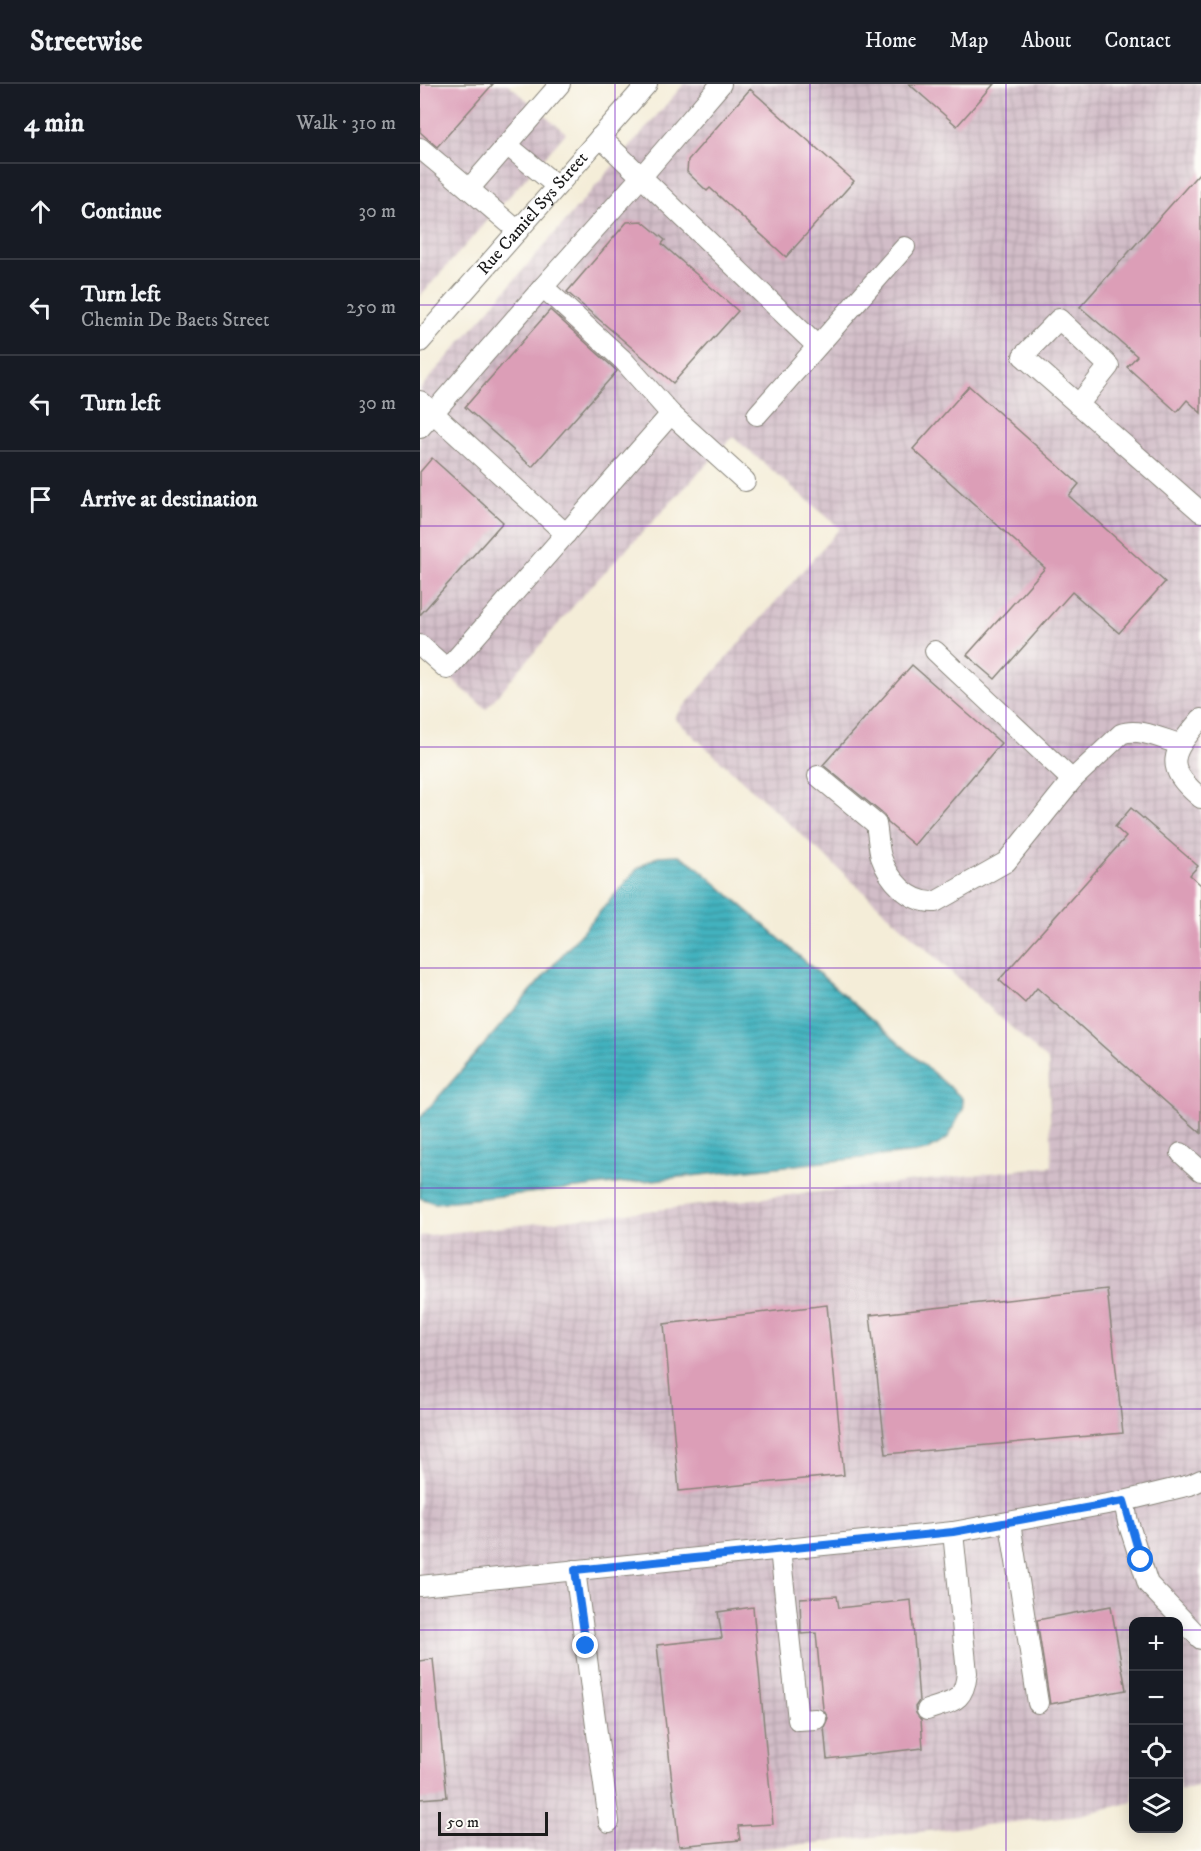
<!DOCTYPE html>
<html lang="en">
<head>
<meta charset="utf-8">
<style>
  body { margin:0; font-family:"IM FELL DW Pica",serif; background:#20242c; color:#f1f3f6 }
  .controls { position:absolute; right:18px; bottom:18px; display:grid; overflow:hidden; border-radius:12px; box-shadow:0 3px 15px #0003 }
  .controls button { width:54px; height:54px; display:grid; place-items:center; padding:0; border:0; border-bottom:2px solid #363941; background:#171b24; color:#f1f3f6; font:30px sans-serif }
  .scale { position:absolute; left:18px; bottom:15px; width:110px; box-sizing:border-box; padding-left:6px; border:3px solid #1c1c1c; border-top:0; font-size:16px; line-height:21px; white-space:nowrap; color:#1c1c1c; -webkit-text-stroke:4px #fdfcf7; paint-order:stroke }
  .stop { position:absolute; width:18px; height:18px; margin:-14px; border:4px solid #1a73e8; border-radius:50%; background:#fff }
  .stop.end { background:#1a73e8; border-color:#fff; box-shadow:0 2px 6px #0008 }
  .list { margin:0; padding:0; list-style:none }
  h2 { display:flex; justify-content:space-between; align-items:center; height:78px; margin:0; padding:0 24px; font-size:26px }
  h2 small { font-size:20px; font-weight:400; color:#9ea1a6 }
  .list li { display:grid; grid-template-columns:39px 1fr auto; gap:18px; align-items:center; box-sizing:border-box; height:96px; padding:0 24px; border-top:2px solid #363941 }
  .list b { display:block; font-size:22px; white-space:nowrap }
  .list p { margin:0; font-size:20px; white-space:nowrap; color:#9ea1a6 }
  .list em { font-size:20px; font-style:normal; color:#9ea1a6 }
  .icon { flex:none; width:33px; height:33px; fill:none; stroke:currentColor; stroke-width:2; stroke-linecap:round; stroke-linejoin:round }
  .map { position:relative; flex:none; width:781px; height:1767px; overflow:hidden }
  header { display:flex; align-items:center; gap:36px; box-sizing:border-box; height:84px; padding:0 30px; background:#171b24; border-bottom:2px solid #363941 }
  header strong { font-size:28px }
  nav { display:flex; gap:33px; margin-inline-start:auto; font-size:21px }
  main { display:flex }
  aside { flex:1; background:#171b24 }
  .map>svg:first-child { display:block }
  .industrial { fill:url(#industrial-grid) }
  .water { fill:url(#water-rules); stroke:#30676e; stroke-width:1.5 }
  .building { fill:#dc9eb7 }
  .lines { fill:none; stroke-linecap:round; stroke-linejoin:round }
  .minor-casing { stroke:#88847a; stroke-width:22 }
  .minor { stroke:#fff; stroke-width:20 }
  .route { stroke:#1a73e8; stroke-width:8 }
  .grid { fill:none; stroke:#7b2cbf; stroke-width:1.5; stroke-opacity:0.55 }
  .labels { text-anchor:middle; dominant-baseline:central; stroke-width:6; stroke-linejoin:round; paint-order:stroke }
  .street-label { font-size:18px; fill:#1c1c1c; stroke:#fdfcf7 }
</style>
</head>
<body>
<header>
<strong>Streetwise</strong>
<nav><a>Home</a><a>Map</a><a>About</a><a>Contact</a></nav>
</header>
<main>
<aside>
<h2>4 min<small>Walk · 310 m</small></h2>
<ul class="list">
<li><svg class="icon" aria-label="ahead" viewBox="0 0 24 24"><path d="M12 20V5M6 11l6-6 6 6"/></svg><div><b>Continue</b></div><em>30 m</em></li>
<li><svg class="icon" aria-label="left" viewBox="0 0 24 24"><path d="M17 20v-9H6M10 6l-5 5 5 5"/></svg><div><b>Turn left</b><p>Chemin De Baets Street</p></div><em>250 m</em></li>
<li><svg class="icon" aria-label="left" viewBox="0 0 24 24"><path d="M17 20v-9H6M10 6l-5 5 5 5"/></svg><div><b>Turn left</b></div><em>30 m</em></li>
<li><svg class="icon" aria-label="arrive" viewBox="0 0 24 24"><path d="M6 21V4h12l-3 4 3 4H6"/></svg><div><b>Arrive at destination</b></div></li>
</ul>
</aside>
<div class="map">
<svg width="781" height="1767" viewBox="0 0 781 1767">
  <defs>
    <pattern id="industrial-grid" width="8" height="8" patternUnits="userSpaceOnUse" patternTransform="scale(1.5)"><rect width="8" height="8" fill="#d2bdc8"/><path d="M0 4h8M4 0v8" fill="none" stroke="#b4a2ab"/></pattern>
    <pattern id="water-rules" width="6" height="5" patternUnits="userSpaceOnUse" patternTransform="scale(1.5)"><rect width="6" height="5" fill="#43b2bf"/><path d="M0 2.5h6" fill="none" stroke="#37909a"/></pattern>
  </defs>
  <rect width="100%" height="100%" fill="#fdfcf7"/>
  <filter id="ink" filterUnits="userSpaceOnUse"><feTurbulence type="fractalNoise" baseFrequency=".0167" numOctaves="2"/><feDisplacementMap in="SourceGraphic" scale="12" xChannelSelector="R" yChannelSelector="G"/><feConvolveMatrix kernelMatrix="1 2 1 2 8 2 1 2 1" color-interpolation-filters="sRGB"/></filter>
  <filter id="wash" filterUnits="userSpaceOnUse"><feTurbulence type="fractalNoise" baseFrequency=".008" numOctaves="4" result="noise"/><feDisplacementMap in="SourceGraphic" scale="24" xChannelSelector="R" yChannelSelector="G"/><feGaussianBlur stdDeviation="1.35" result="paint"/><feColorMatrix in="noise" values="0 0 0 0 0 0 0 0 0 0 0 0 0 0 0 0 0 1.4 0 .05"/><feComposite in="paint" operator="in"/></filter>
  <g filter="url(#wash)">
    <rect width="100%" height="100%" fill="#f4edd8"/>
    <path class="industrial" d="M0,0H88L146,49L0,212Z
      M264,0H781V1701L759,1707L758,1538H714L713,1718L660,1731L317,1767H0V1152L632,1082L628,977L254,634L420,444L313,353L162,512L66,625L0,568V305Z"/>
    <path class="water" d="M259,771L275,781L542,1014L543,1025L527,1055L507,1067L15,1119L0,1114V1034L218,784L238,772Z"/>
    <g id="blocks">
      <path class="building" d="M0,0H73L17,63L0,48Z
        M489,0H574L537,42Z
        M330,5L434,97L366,173L290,104L287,107L267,88L268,76Z
        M781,87V329L767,316L757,328L707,283L717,272L660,223Z
        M222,137L245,156L242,160L318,227L253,299L147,208L207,138Z
        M130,226L197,287L112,383L45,323Z
        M549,302L659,400L649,412L745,498L699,549L652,508L575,595L547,571L625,484L493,365Z
        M12,374L83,438L0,531V388Z
        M492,581L581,659L494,761L468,739L464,731L403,681Z
        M711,724L778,782L770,791L781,801V1049L617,904L605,919L579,896L706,753L695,743Z
        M687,1205L703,1349L466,1370L450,1231Z
        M407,1221L424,1391L259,1407L244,1240Z
        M417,1512L419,1524L491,1516L499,1617L495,1623L496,1629L501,1636L503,1664L407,1675L404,1643L408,1634L403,1625L396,1549L381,1550L380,1514Z
        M691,1522L706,1606L630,1620L617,1536Z
        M333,1523L353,1740L318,1742L320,1756L259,1762L237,1561L302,1554L298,1528Z
        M13,1575L27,1713L0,1715V1577Z"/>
    </g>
  </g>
  <g filter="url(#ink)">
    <use href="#blocks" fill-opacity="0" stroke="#88847a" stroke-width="1.5"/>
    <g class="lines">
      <g class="minor-casing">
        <g id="minor">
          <path d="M180,53L397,262"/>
          <path d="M87,61L137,102"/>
          <path d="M0,64L49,105L140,0"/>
          <path d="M49,105L98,147"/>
          <path d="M123,203L222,92L301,0"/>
          <path id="s1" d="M0,258L227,0"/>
          <path d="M0,317L146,450"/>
          <path d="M658,321L689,282L639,235L603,272L781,428"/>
          <path d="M337,331L485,163"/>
          <path d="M0,344L123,203L203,276L251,330L325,397"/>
          <path d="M0,561L27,585L251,330"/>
          <path d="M515,567L652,696"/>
          <path d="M781,635C752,669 742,682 781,714"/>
          <path d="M398,692L456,740C458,750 458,762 461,773C469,796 489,819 515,818L586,778L652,696L701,650C718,643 742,655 759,660"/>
          <path d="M761,1069L781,1087"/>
          <path d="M704,1417L708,1438L728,1500L781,1555"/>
          <path d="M590,1439L618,1619"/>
          <path d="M360,1465L378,1636L396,1635"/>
          <path d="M155,1486L189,1738"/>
          <path d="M0,1502L533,1448L704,1417L770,1401L781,1396"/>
          <path d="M507,1626C532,1617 544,1619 547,1589L533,1448"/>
        </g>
      </g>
      <use href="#minor" class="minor"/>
    </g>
  </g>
  <g class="lines" filter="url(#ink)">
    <path class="route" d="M166,1562L155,1486L533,1448L704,1417L721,1476"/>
  </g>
  <path class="grid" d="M195,0V1767M390,0V1767M586,0V1767M0,221H781M0,442H781M0,663H781M0,884H781M0,1104H781M0,1325H781M0,1546H714M758,1546H781"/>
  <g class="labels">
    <g class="street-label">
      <text stroke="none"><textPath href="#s1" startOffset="171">Rue Camiel Sys Street</textPath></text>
    </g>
  </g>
</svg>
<div class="controls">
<button>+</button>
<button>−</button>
<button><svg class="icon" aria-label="locate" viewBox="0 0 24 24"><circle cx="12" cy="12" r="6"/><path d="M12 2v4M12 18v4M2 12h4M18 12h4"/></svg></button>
<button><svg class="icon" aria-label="layers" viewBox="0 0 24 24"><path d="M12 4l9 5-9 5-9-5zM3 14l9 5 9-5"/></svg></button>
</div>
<div class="scale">50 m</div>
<div class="stop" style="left:721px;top:1476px"></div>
<div class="stop end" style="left:166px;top:1562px"></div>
</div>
</main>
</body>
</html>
